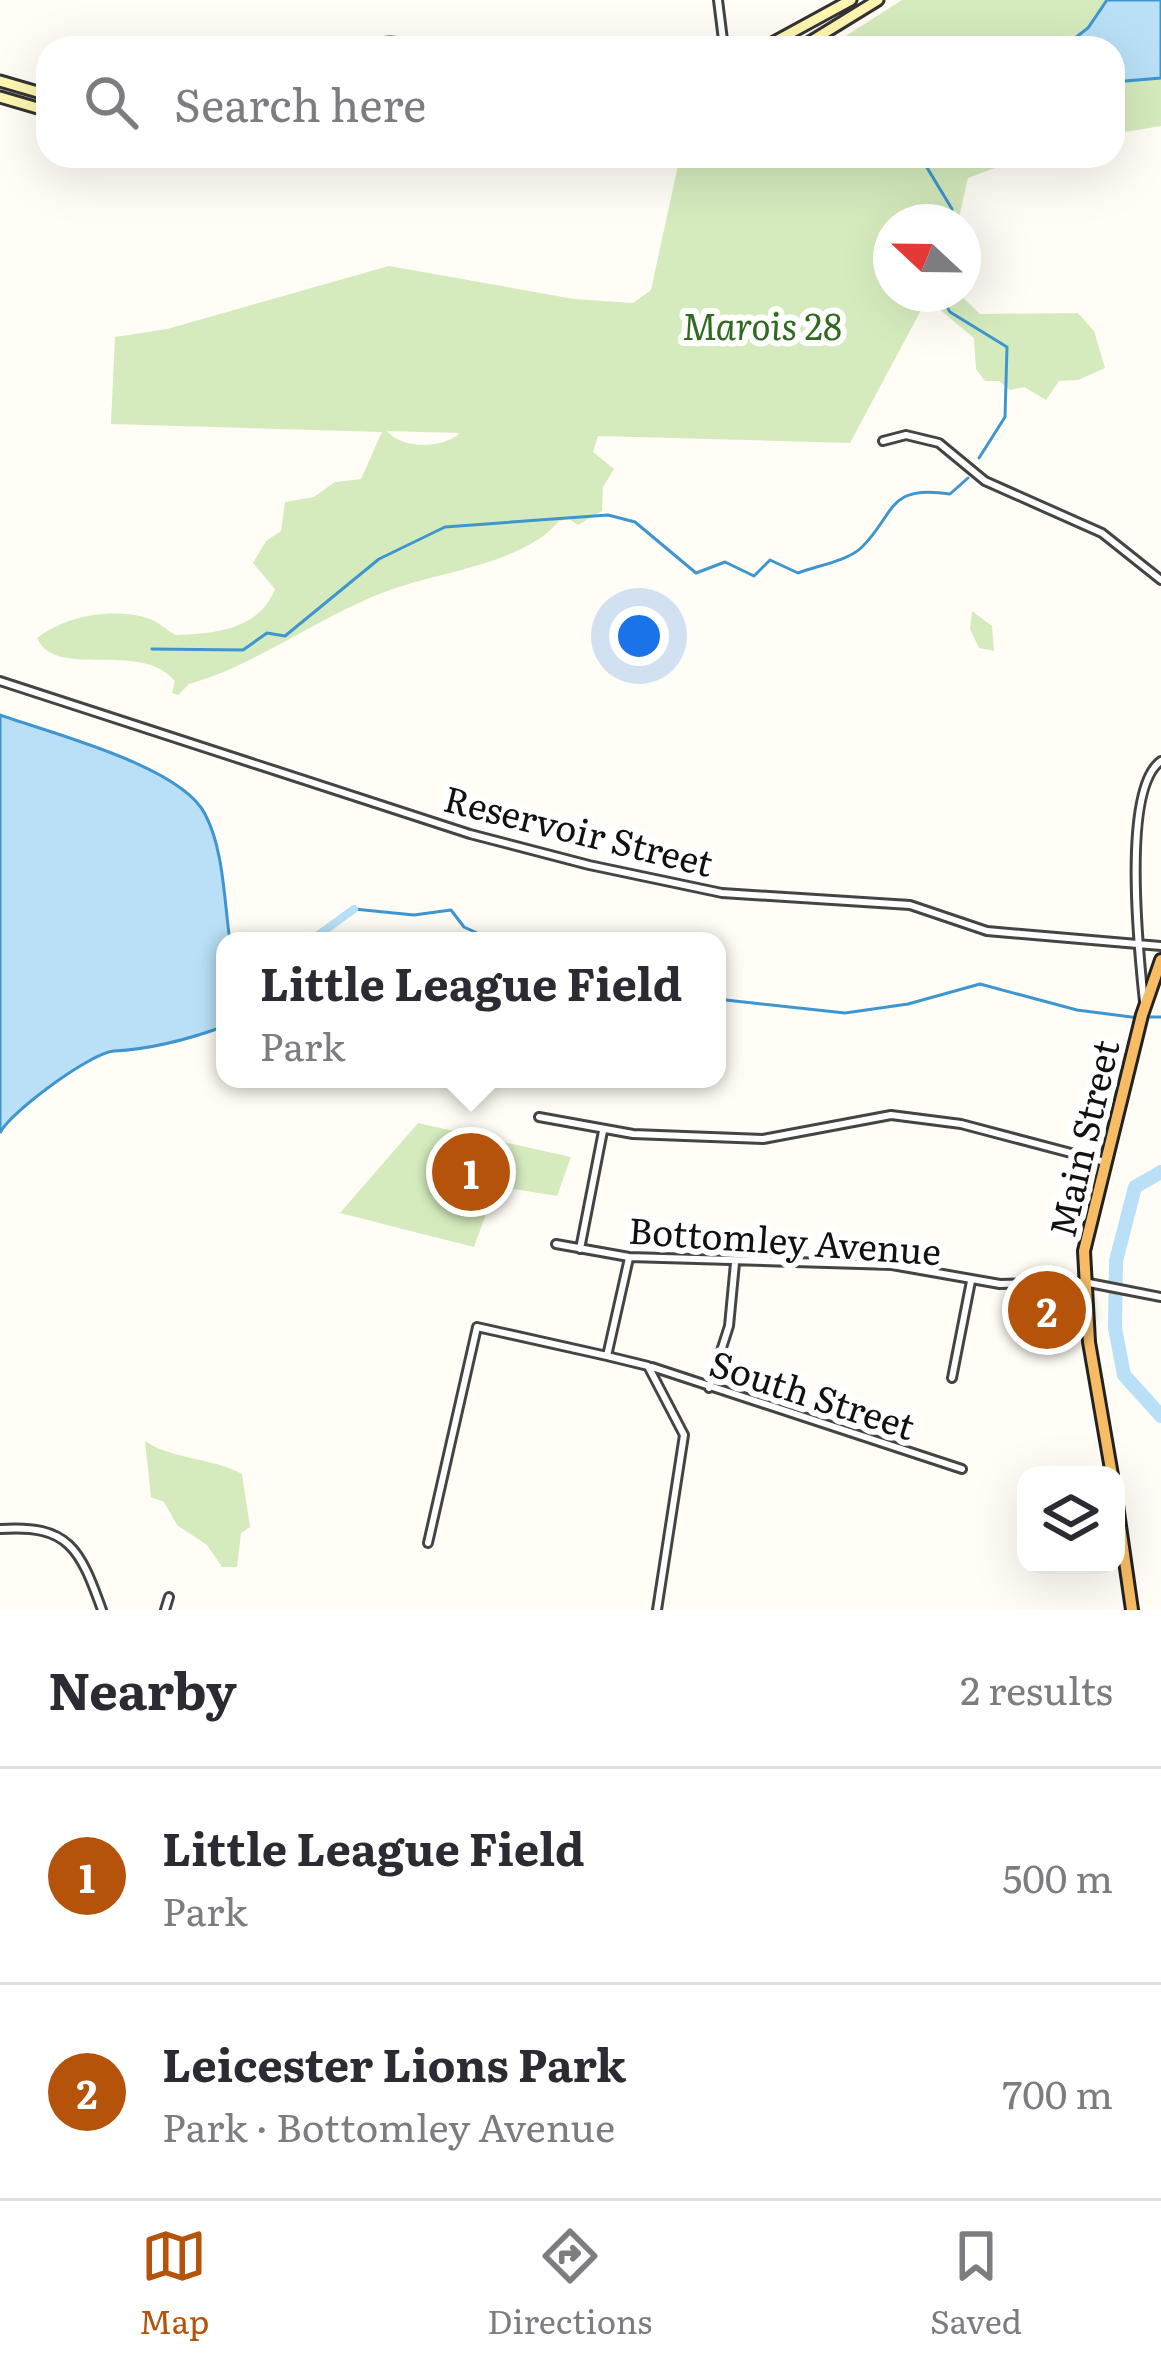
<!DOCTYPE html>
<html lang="en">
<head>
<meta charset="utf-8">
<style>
  body { margin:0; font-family:Literata,serif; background:#f7f7f7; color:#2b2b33 }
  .controls { position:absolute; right:36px; bottom:36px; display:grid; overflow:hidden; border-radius:24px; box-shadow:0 12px 48px #0002 }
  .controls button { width:108px; height:108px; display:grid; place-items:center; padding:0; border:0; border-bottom:3px solid #e1e1e2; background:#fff; color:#2b2b33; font:60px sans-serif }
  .compass { position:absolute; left:873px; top:204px; width:108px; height:108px; border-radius:50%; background:#fff; box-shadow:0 12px 48px #0002; rotate:292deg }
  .you { position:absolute; left:639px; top:636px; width:42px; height:42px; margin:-30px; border:9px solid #fff; border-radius:50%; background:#1a73e8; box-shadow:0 0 0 18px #1a73e833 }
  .badge { display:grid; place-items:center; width:78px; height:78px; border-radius:50%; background:#b45309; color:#fff; font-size:39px; font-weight:700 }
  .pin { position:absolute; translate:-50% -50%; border:6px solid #fff; box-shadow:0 3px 12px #0006 }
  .popup { position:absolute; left:216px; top:932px; width:510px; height:156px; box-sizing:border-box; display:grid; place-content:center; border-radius:24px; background:#fff; filter:drop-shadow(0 3px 9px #0005); font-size:39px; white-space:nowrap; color:#7c7c81 }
  .popup b { font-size:45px; color:#2b2b33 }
  .popup::after { content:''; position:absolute; left:50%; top:100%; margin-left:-24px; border:24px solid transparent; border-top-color:#fff }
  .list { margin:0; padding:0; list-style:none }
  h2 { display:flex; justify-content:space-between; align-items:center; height:156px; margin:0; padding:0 48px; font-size:51px }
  h2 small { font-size:39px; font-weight:400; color:#7c7c81 }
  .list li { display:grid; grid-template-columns:78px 1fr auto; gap:36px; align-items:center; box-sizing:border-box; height:216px; padding:0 48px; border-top:3px solid #e1e1e2 }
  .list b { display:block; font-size:45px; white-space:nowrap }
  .list p { margin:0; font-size:39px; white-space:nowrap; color:#7c7c81 }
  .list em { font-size:39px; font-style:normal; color:#7c7c81 }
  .icon { flex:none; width:66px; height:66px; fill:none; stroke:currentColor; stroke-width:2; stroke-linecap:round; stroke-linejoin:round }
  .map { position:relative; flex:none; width:1161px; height:1610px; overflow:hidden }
  .search { position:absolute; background:#fff; box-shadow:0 12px 48px #0002; left:36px; right:36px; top:36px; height:132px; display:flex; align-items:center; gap:30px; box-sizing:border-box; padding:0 42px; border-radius:36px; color:#7c7c81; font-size:45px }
  .sheet { height:588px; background:#fff }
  nav { display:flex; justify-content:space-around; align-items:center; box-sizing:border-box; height:168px; border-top:3px solid #e1e1e2; background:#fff; font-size:33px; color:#7c7c81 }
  nav a { display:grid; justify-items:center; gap:6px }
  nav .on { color:#b45309 }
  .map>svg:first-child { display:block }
  .green { fill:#d5ebbd; fill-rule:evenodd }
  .water { fill:#b9e0f7; stroke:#3f96cf; stroke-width:3 }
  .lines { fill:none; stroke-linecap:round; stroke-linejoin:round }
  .stream { stroke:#3f96cf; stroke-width:3 }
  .canal { stroke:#b9e0f7; stroke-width:8 }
  .river { stroke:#b9e0f7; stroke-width:14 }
  .minor-casing { stroke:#444; stroke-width:12 }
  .secondary-casing { stroke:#333; stroke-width:15 }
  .trunk-casing { stroke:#222; stroke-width:16 }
  .minor { stroke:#fff; stroke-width:6 }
  .secondary { stroke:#fff6b0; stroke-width:9 }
  .trunk { stroke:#f7bc64; stroke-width:10 }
  .labels { text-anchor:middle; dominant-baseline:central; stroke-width:12; stroke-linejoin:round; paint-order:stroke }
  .park-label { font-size:36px; font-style:italic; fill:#2f6b1f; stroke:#fff }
  .street-label { font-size:36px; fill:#111; stroke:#fff }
</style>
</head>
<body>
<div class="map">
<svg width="1161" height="1610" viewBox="0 0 1161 1610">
  <rect width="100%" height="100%" fill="#fffdf5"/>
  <path class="green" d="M902,0H1161V126L1113,134V48H827Z
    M680,156H1027L968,178L958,222H891V294H959L980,314L1078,313L1094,331L1105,368L1078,380L1059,381L1046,400L1024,387L1010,390L999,381H985L976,369L974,338L927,299L850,443L598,436L593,452L614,469L603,487L602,511L578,525L569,519L559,521C525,563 440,572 390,590C322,614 254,667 189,684L178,695L172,693L175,681C139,639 56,681 37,638C66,615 116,607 150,619C159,622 167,631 176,635C214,634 259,630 275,589L253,563L266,541L281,531L285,502L314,497L335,482L361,479L382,432L111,424L115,337L167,329L389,266L574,299L633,303L651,290ZM387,431L458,433L459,434C440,449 402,449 387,431Z
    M972,611L992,626L994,651L979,648L970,629Z
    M418,1123L571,1157L557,1196L496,1186L474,1247L340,1213Z
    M1020,1291L1070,1292L1076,1333L1027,1337L1026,1322H1020Z
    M145,1441C173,1460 211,1457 242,1474L250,1527L241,1533L237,1567H222L207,1545L177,1525L164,1502L151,1497Z"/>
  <path class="water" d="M1107,0H1161V78L1113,82V48H1062L1088,28Z
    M0,715C50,733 181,766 205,814C224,850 224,901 230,941H225V1026C187,1040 153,1049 114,1051C92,1052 10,1112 0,1133Z"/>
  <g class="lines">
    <path class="stream" d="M920,156L952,209L949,222
      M939,294L950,312L1007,347L1005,417L979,458
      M152,649L243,650L267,633L285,636L379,559L445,527L608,515L635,522L696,573L725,562L754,576L770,560L798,573C816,566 847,561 861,548C896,514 886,484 950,494L968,478
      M354,909L414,915L451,910L464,927L494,941
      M717,999L845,1013L908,1004L980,984L1077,1010L1139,1018
      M1148,1017H1161"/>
    <path class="canal" d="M310,941L354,909"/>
    <path class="river" d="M1161,1172L1135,1187L1116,1261L1115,1328L1124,1375L1161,1416"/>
    <g class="minor-casing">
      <path id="minor" d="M718,0L724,48
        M883,441L906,435L939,443L985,481L1102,533L1161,580
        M0,681L470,834L589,865L722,893L910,905L987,931L1161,946
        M1144,1002C1139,954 1121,789 1161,761
        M539,1117L633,1134L763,1139L891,1115L961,1124L1105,1162
        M556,1244L629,1257L892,1265L1000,1284L1084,1282L1161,1297
        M580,1249L603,1131
        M629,1258L607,1356L648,1366L684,1435L657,1610
        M652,1367L962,1469
        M952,1378L971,1281
        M709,1388L729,1326L735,1263
        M0,1529C69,1524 80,1549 102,1610
        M428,1543L477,1327L607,1356
        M165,1610L169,1597"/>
    </g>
    <g class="secondary-casing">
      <path id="secondary" d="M329,48L390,43L461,48
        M763,48L851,0
        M800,48L878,0
        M0,81L48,95
        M0,97L48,111"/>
    </g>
    <g class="trunk-casing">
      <path id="trunk" d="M1112,1475L1089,1342L1084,1251L1142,1015L1161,960
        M1116,1498L1132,1610"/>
    </g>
    <use href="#minor" class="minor"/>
    <use href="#secondary" class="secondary"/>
    <use href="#trunk" class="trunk"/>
  </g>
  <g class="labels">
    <g class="park-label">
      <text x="762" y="324">Marois 28</text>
    </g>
    <g class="street-label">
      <text transform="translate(579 829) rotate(14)">Reservoir Street</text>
      <text transform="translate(1082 1138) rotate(-77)">Main Street</text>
      <text transform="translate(785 1239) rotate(4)">Bottomley Avenue</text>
      <text transform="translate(813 1393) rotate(18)">South Street</text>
    </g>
  </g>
</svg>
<div class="controls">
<button><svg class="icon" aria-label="layers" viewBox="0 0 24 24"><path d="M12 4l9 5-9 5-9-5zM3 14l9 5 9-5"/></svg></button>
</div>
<svg class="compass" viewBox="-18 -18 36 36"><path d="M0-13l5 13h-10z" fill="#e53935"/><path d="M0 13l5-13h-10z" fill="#7c7c81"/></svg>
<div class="you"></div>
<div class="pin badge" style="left:471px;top:1172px">1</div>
<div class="popup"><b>Little League Field</b>Park</div>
<div class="pin badge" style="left:1047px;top:1310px">2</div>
<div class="search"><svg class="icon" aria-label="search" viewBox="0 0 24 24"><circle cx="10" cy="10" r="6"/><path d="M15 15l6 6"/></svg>Search here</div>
</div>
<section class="sheet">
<h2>Nearby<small>2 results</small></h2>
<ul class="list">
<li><span class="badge">1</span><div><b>Little League Field</b><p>Park</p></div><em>500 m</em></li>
<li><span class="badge">2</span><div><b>Leicester Lions Park</b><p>Park · Bottomley Avenue</p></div><em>700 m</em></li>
</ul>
</section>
<nav>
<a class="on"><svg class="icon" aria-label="map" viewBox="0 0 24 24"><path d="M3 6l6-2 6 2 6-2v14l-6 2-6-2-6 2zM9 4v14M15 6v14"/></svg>Map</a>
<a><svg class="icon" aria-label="directions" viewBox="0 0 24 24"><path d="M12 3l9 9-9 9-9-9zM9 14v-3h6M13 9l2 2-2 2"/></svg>Directions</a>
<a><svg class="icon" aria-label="saved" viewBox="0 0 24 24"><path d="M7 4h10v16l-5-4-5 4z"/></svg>Saved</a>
</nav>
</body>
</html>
